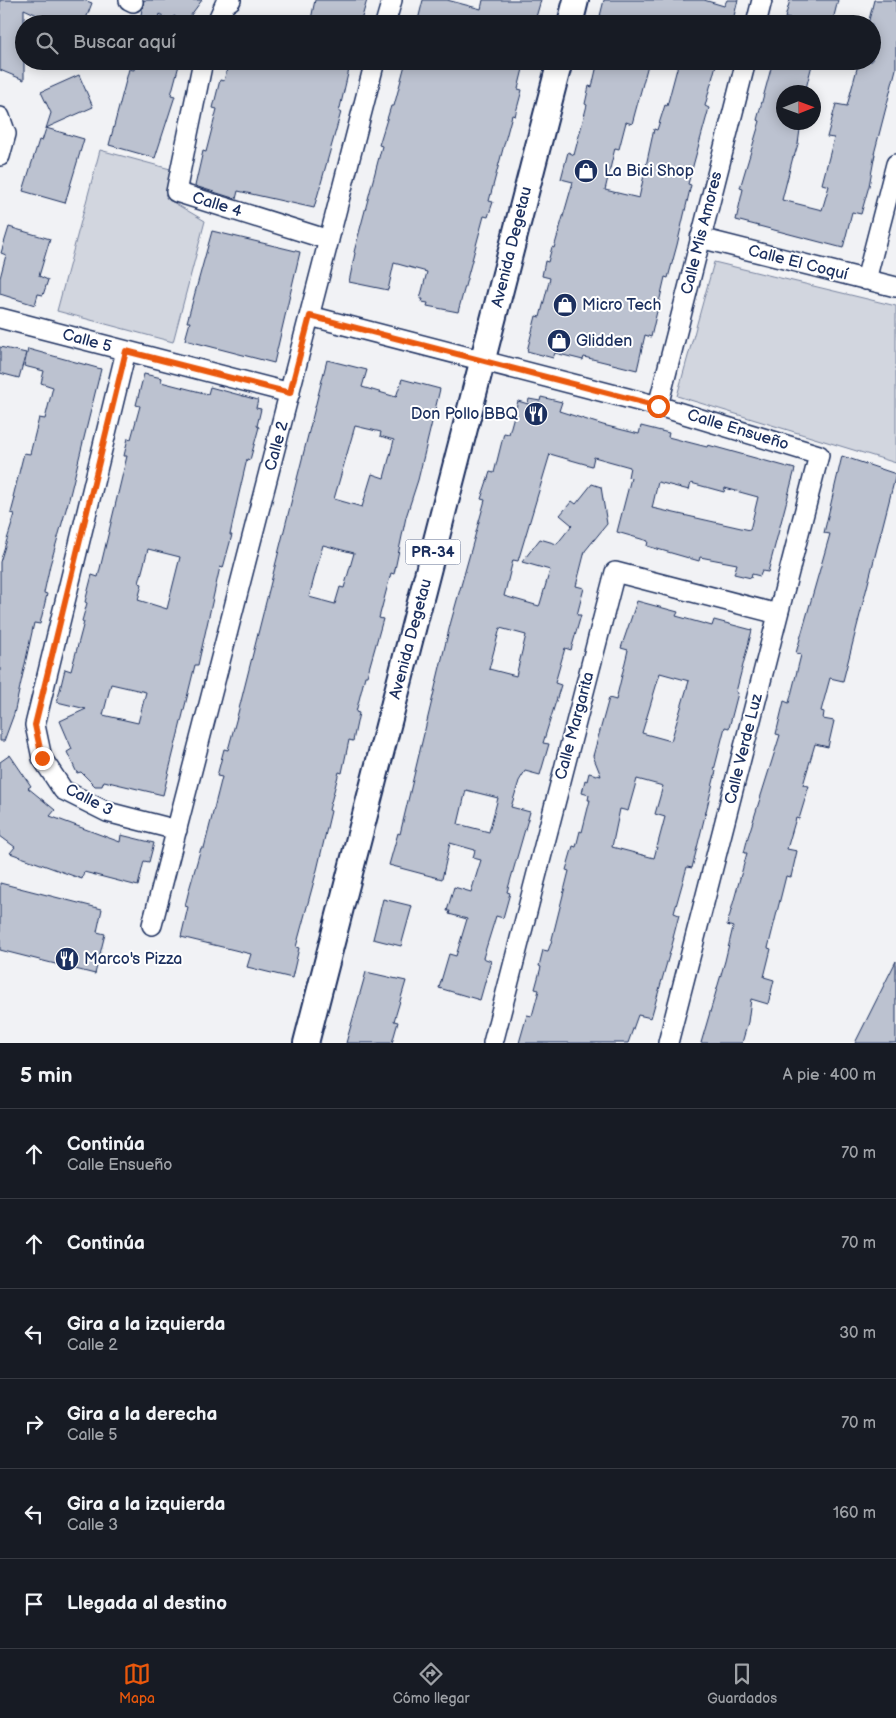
<!DOCTYPE html>
<html lang="es">
<head>
<meta charset="utf-8">
<style>
  body { margin:0; font-family:"Balsamiq Sans",sans-serif; background:#20242c; color:#f1f3f6 }
  .compass { position:absolute; left:776px; top:85px; width:45px; height:45px; border-radius:50%; background:#171b24; box-shadow:0 2px 12px #0003; rotate:89deg }
  .stop { position:absolute; width:15px; height:15px; margin:-11px; border:4px solid #ea580c; border-radius:50%; background:#fff }
  .stop.end { background:#ea580c; border-color:#fff; box-shadow:0 1px 5px #0008 }
  .list { margin:0; padding:0; list-style:none }
  h2 { display:flex; justify-content:space-between; align-items:center; height:65px; margin:0; padding:0 20px; font-size:21px }
  h2 small { font-size:16px; font-weight:400; color:#9ea1a6 }
  .list li { display:grid; grid-template-columns:32px 1fr auto; gap:15px; align-items:center; box-sizing:border-box; height:90px; padding:0 20px; border-top:1px solid #363941 }
  .list b { display:block; font-size:19px; white-space:nowrap }
  .list p { margin:0; font-size:16px; white-space:nowrap; color:#9ea1a6 }
  .list em { font-size:16px; font-style:normal; color:#9ea1a6 }
  .icon { flex:none; width:28px; height:28px; fill:none; stroke:currentColor; stroke-width:2; stroke-linecap:round; stroke-linejoin:round }
  .map { position:relative; flex:none; width:896px; height:1043px; overflow:hidden }
  .search { position:absolute; background:#171b24; box-shadow:0 2px 12px #0003; left:15px; right:15px; top:15px; height:55px; display:flex; align-items:center; gap:12px; box-sizing:border-box; padding:0 18px; border-radius:28px; color:#9ea1a6; font-size:19px }
  .sheet { height:605px; background:#171b24 }
  nav { display:flex; justify-content:space-around; align-items:center; box-sizing:border-box; height:70px; border-top:1px solid #363941; background:#171b24; font-size:14px; color:#9ea1a6 }
  nav a { display:grid; justify-items:center; gap:2px }
  nav .on { color:#ea580c }
  .map>svg:first-child { display:block }
  .green { fill:#d2d6df; stroke:#76829e }
  .building { fill:#bcc2d0; stroke:#1b2f5e; fill-rule:evenodd }
  .lines { fill:none; stroke-linecap:round; stroke-linejoin:round }
  .minor-casing { stroke:#1b2f5e; stroke-width:22 }
  .major-casing { stroke:#1b2f5e; stroke-width:28 }
  .minor { stroke:#fff; stroke-width:19 }
  .major { stroke:#fff; stroke-width:24 }
  .route { stroke:#ea580c; stroke-width:6 }
  .labels { text-anchor:middle; dominant-baseline:central; stroke-width:4; stroke-linejoin:round; paint-order:stroke }
  .shield { fill:#fff; stroke:#5f6d8e; stroke-width:1 }
  .shield-label { font-size:15px; font-weight:bold; fill:#1b2f5e }
  .poi-label { font-size:16px; fill:#1b2f5e; stroke:#fff; text-anchor:start }
  .street-label { font-size:16px; fill:#1b2f5e; stroke:#fff }
</style>
</head>
<body>
<div class="map">
<svg width="896" height="1043" viewBox="0 0 896 1043">
  <rect width="100%" height="100%" fill="#f1f2f5"/>
  <filter id="ink" filterUnits="userSpaceOnUse"><feTurbulence type="fractalNoise" baseFrequency=".02" numOctaves="2"/><feDisplacementMap in="SourceGraphic" scale="10" xChannelSelector="R" yChannelSelector="G"/><feConvolveMatrix kernelMatrix="1 2 1 2 8 2 1 2 1" color-interpolation-filters="sRGB"/></filter>
  <g filter="url(#ink)">
    <path class="green" d="M100,150L174,170L166,198L205,221L173,342L57,311Z
      M714,262L896,306V463L677,396Z"/>
    <path class="building" d="M0,0H84L92,3L84,24H57L24,9V80L0,70Z
      M144,0H202L185,23L174,16L170,21L160,14L158,24H139Z
      M315,0H367L360,24H310Z
      M423,0H447L481,9L483,0H541L534,24H422L423,21L418,20Z
      M604,0H704L724,6L727,0H738L732,24H598Z
      M790,0H838L832,24H791L792,19L785,18Z
      M874,0H896V69L874,154H875L869,186L861,214L852,212L843,248L736,220L743,189L740,188L760,121L757,120L773,61H813L805,92H784V122H801L798,144L794,157H793L782,200L822,210L829,186L822,184L834,138L827,137L836,104L847,106L859,61H872V24H868Z
      M144,61H163L179,65L171,95L175,96L155,158L109,145L129,69L134,70L135,63L143,65Z
      M229,61H300L332,69L334,61H351L339,112H341L314,208L238,191L236,199L195,186L203,151L206,152L217,109L213,108L220,80L224,81Z
      M406,61H525L518,89L522,90L515,116L512,115L489,201L493,202L488,217L484,216L458,312L427,306L428,303L422,302L423,299H420L427,272L394,263L388,290L349,282L355,253L354,252L382,146L379,145L391,106H394Z
      M598,61H649L632,124L626,122L619,149L615,148L605,190L639,198L654,129L657,130L665,105L667,106L679,61H717L705,106L709,108L688,184L691,185L677,245L668,278L665,277L651,337L645,335L637,370L584,357L583,360L555,353L553,358L527,351L536,316L540,317L550,278L542,276L545,261L548,262L552,247L554,248L573,182L561,179L568,152L574,155L587,105L585,104L589,86L592,87Z
      M79,75L93,107L46,128L84,139L65,203L23,191L39,140L42,141L51,113L41,92Z
      M9,227L50,239L39,276L48,280L43,295L38,294L35,305L0,294V278L6,255L1,253Z
      M212,231L300,252L274,363L185,340L190,322H187Z
      M0,347L26,353L19,378L0,373Z
      M28,349L101,369L69,499L50,565L44,593L47,594L40,624L34,623L14,714L4,741H0V562L15,514L11,513L15,498L13,497L24,453L30,454L39,418L45,419L53,387L41,383L44,371L24,366Z
      M327,360L367,370L362,387L396,397L402,379L440,389L418,480L406,517L394,574L391,573L379,618L383,619L367,676H365L356,712L359,713L353,741L349,740L342,773L339,772L329,810L331,811L317,870L296,947L299,948L292,978L247,967L251,954L181,937L188,907L185,906L189,890L201,848H204L222,777L217,776L224,749L228,750L238,713ZM355,426L381,432L380,436L394,440L384,478L372,474L362,507L334,499ZM323,545L354,553L344,588L340,587L335,604L309,597Z
      M144,374L162,378L161,382L208,394L210,387L258,400L256,408L261,409L257,426L259,427L250,460L247,459L237,502L230,535H232L223,568L220,567L198,665H195L163,795L104,781L102,786H95L81,772L77,773L67,752L72,749L60,721L86,709L57,702L65,669L71,671L84,622L82,621L87,603L85,602L92,575L98,577L127,456H124L128,438L131,439L140,406L136,405ZM148,549L180,557L167,609L138,600L142,584L139,583ZM111,684L146,692L138,723L103,715Z
      M541,397L562,402L559,411L603,425L639,434L641,426L669,433L668,437L707,447L708,445L795,469L768,572L762,571L760,576L752,574L751,578L734,574L737,564L700,557L699,561L647,546L648,541L617,532L631,478L628,477L630,467L594,457L592,466L550,454L518,561L513,560L504,596L539,606L540,604L550,570L522,562L540,539L557,544L572,525L560,515L572,501L576,504L592,484L601,487L607,524L585,551L576,586L584,588L577,615H581L571,650L565,648L555,683L561,685L543,743L549,744L540,775L525,771L519,781L511,807L530,812L507,892L510,893L503,918L496,916L483,958L491,961L480,1000L439,988L449,954L456,956L467,919L449,914L450,911H447L454,887L471,892L481,860L473,858L475,850L450,843L442,879L389,865L398,833L400,834L450,625L485,500L481,499L490,472L494,473L504,433L509,434L518,401L528,404L529,399L540,401ZM658,482L689,490L691,483L724,492L725,488L758,497L750,530L652,508ZM500,628L526,635L516,676L489,669ZM466,790L498,798L489,832L458,824Z
      M842,456L896,474L843,681L830,678L821,711L824,712L823,719L834,721L828,747L815,744L803,785L809,786L799,819L796,818L787,849L797,851L791,877L786,876L768,948L771,949L764,977L774,980L768,1004L751,999L748,1022L742,1043H701L725,961L733,927L727,925L747,853H744L748,837L780,735L776,734L784,701L789,703L801,655L796,653L830,534L824,533Z
      M637,601L678,612L676,616L712,626L714,620L752,630L736,692L738,693L729,728L725,727L714,770L716,771L692,868L687,867L674,913L679,915L673,938H674L651,1018L638,1015L628,1043H519L527,1015L532,1016L539,990L535,989L541,967L539,966L543,950L548,951L551,943L569,871L566,870L573,846L576,847L580,831L582,832L590,800H588L589,795L582,793L585,780L587,781L589,773L601,776L593,756L609,698L616,700L628,650L621,648ZM660,673L689,681L671,741L642,733ZM637,779L663,786L655,814L665,817L654,858L612,847L620,809L628,811Z
      M10,755L31,786L28,788L55,810L50,816L120,842L121,835L154,843L149,862L144,861L138,886L84,872L82,879L10,853L15,847L0,836V762Z
      M0,883L102,909L97,932L105,934L95,974L0,950Z
      M383,899L412,906L401,946L373,939Z
      M896,961V1043H855Z
      M366,972L406,981L394,1021L398,1022L392,1043H346Z"/>
    <g class="lines">
      <g class="minor-casing">
        <path id="minor" d="M129,0L133,2
          M216,24L225,4L231,0
          M385,24L392,0
          M756,24L762,0
          M203,61L176,192L329,240
          M0,117L6,134L0,156
          M700,238L896,287
          M866,280L896,164
          M310,316L658,406L819,455L668,1043
          M0,318L290,393
          M126,351L35,725L42,758L63,790L107,812L177,830
          M658,406L746,61
          M152,925L375,61
          M493,1043L615,572L778,614"/>
      </g>
      <g class="major-casing">
        <path id="major" d="M570,24L576,0
          M306,1043L560,61"/>
      </g>
      <use href="#minor" class="minor"/>
      <use href="#major" class="major"/>
    </g>
  </g>
  <g class="lines" filter="url(#ink)">
    <path class="route" d="M42,758L35,725L126,351L290,393L310,316L658,406"/>
  </g>
  <defs>
    <g id="shop-disc" transform="scale(1.25)"><circle r="9.5" fill="#1b2f5e" stroke="#fff"/><path d="M-5-2.5h2.3a2.7 3.5 0 0 1 5.4 0H5L5.5 6h-11ZM-1.5-2.5h3a1.5 2.3 0 0 0-3 0Z" fill="#fff"/></g>
    <g id="restaurant-disc" transform="scale(1.25)"><circle r="9.5" fill="#1b2f5e" stroke="#fff"/><path d="M-5-6h1v4h1v-4h1v4h1v-4h1v5L-1.5 .5V6h-2V.5L-5-1ZM5-6V6H3V1.5H1.5Q1.5-4 5-6Z" fill="#fff"/></g>
  </defs>
  <g fill-rule="evenodd">
    <use href="#shop-disc" x="586" y="171"/>
    <use href="#shop-disc" x="565" y="305"/>
    <use href="#shop-disc" x="559" y="341"/>
    <use href="#restaurant-disc" x="536" y="414"/>
    <use href="#restaurant-disc" x="67" y="959"/>
  </g>
  <g class="labels">
    <rect class="shield" x="405.5" y="539.5" width="55" height="25" rx="4"/>
    <g class="shield-label">
      <text x="433" y="552">PR-34</text>
    </g>
    <g class="poi-label">
      <text x="604" y="171">La Bici Shop</text>
      <text x="582" y="305">Micro Tech</text>
      <text x="576" y="341">Glidden</text>
      <text x="518" y="414" text-anchor="end">Don Pollo BBQ</text>
      <text x="84" y="959">Marco's Pizza</text>
    </g>
    <g class="street-label">
      <text transform="translate(217 205) rotate(17)">Calle 4</text>
      <text transform="translate(702 233) rotate(-76)">Calle Mis Amores</text>
      <text transform="translate(512 247) rotate(-76)">Avenida Degetau</text>
      <text transform="translate(798 263) rotate(14)">Calle El Coquí</text>
      <text transform="translate(87 341) rotate(15)">Calle 5</text>
      <text transform="translate(738 430) rotate(17)">Calle Ensueño</text>
      <text transform="translate(277 446) rotate(-75)">Calle 2</text>
      <text transform="translate(411 639) rotate(-75)">Avenida Degetau</text>
      <text transform="translate(575 726) rotate(-75)">Calle Margarita</text>
      <text transform="translate(744 749) rotate(-76)">Calle Verde Luz</text>
      <text transform="translate(89 800) rotate(27)">Calle 3</text>
    </g>
  </g>
</svg>
<svg class="compass" viewBox="-18 -18 36 36"><path d="M0-13l5 13h-10z" fill="#e53935"/><path d="M0 13l5-13h-10z" fill="#9ea1a6"/></svg>
<div class="stop" style="left:658px;top:406px"></div>
<div class="stop end" style="left:42px;top:758px"></div>
<div class="search"><svg class="icon" aria-label="search" viewBox="0 0 24 24"><circle cx="10" cy="10" r="6"/><path d="M15 15l6 6"/></svg>Buscar aquí</div>
</div>
<section class="sheet">
<h2>5 min<small>A pie · 400 m</small></h2>
<ul class="list">
<li><svg class="icon" aria-label="ahead" viewBox="0 0 24 24"><path d="M12 20V5M6 11l6-6 6 6"/></svg><div><b>Continúa</b><p>Calle Ensueño</p></div><em>70 m</em></li>
<li><svg class="icon" aria-label="ahead" viewBox="0 0 24 24"><path d="M12 20V5M6 11l6-6 6 6"/></svg><div><b>Continúa</b></div><em>70 m</em></li>
<li><svg class="icon" aria-label="left" viewBox="0 0 24 24"><path d="M17 20v-9H6M10 6l-5 5 5 5"/></svg><div><b>Gira a la izquierda</b><p>Calle 2</p></div><em>30 m</em></li>
<li><svg class="icon" aria-label="right" viewBox="0 0 24 24"><path d="M7 20v-9h11M14 6l5 5-5 5"/></svg><div><b>Gira a la derecha</b><p>Calle 5</p></div><em>70 m</em></li>
<li><svg class="icon" aria-label="left" viewBox="0 0 24 24"><path d="M17 20v-9H6M10 6l-5 5 5 5"/></svg><div><b>Gira a la izquierda</b><p>Calle 3</p></div><em>160 m</em></li>
<li><svg class="icon" aria-label="arrive" viewBox="0 0 24 24"><path d="M6 21V4h12l-3 4 3 4H6"/></svg><div><b>Llegada al destino</b></div></li>
</ul>
</section>
<nav>
<a class="on"><svg class="icon" aria-label="map" viewBox="0 0 24 24"><path d="M3 6l6-2 6 2 6-2v14l-6 2-6-2-6 2zM9 4v14M15 6v14"/></svg>Mapa</a>
<a><svg class="icon" aria-label="directions" viewBox="0 0 24 24"><path d="M12 3l9 9-9 9-9-9zM9 14v-3h6M13 9l2 2-2 2"/></svg>Cómo llegar</a>
<a><svg class="icon" aria-label="saved" viewBox="0 0 24 24"><path d="M7 4h10v16l-5-4-5 4z"/></svg>Guardados</a>
</nav>
</body>
</html>
